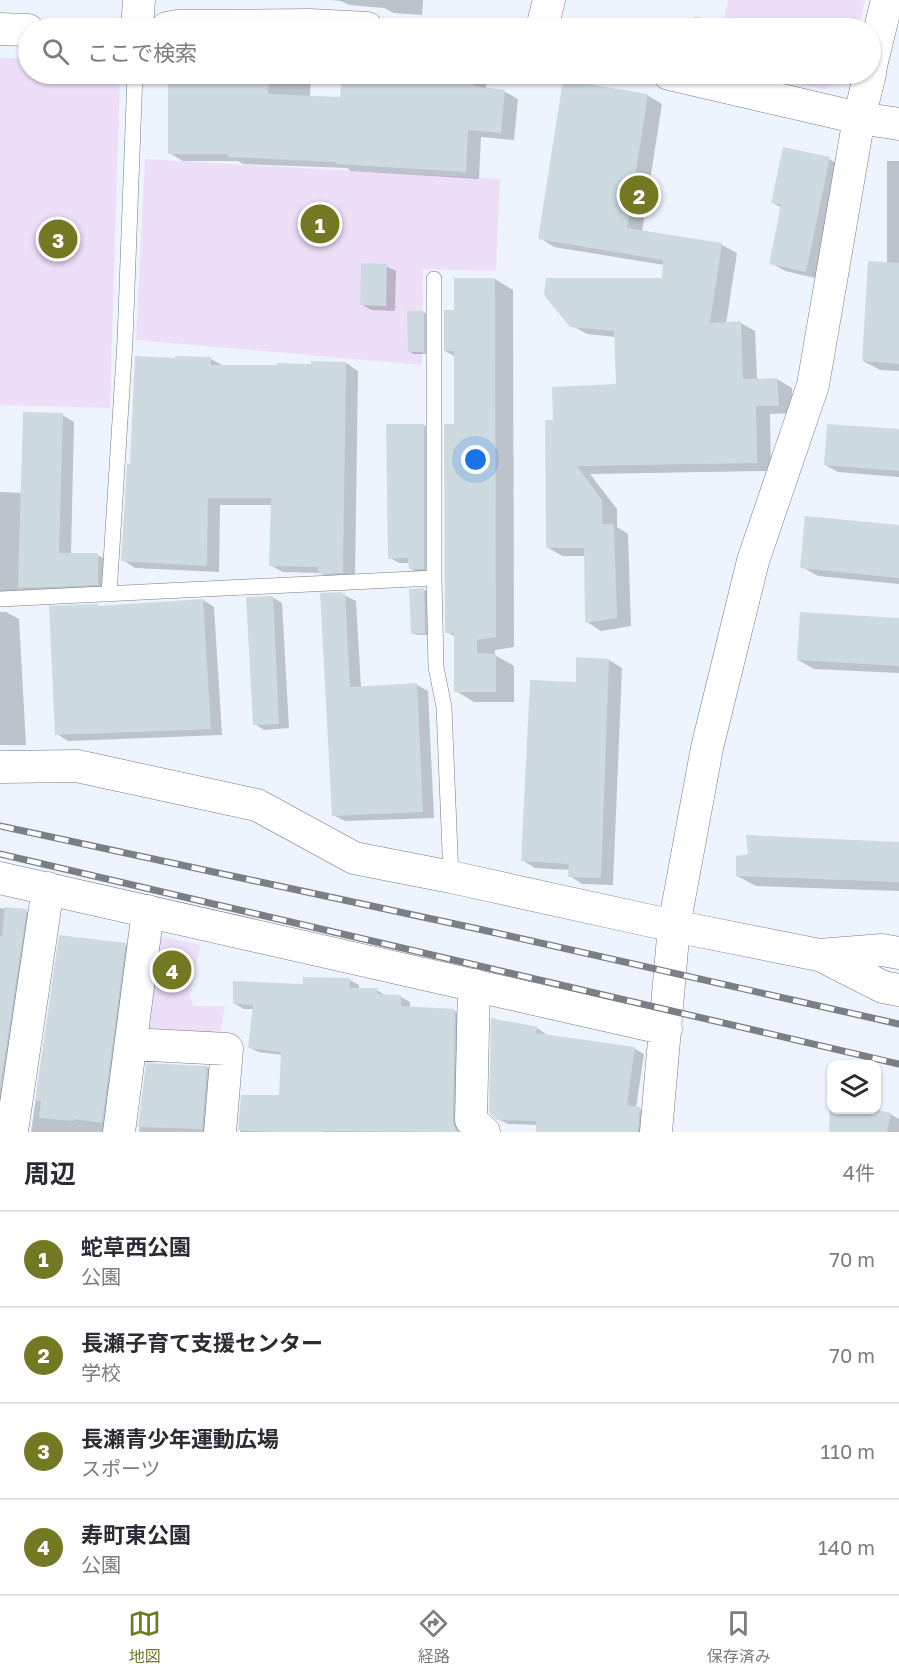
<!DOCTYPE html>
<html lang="ja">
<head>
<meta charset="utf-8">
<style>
  body { margin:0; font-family:"Golos Text","Noto Sans JP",sans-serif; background:#f7f7f7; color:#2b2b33 }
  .controls { position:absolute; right:18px; bottom:18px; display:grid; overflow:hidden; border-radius:12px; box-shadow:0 2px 4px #0004 }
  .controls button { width:54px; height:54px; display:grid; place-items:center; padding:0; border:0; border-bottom:2px solid #e1e1e2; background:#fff; color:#2b2b33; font:30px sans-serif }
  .you { position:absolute; left:476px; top:460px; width:21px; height:21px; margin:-15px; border:4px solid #fff; border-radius:50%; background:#1a73e8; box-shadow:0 0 0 9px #1a73e833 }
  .badge { display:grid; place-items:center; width:39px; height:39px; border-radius:50%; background:#727922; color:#fff; font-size:20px; font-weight:700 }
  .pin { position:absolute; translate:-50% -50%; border:3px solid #fff; box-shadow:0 2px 6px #0006 }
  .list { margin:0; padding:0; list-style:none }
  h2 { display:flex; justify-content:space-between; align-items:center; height:78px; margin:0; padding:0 24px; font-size:26px }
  h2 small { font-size:20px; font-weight:400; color:#7c7c81 }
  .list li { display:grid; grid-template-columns:39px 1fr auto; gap:18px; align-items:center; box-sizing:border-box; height:96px; padding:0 24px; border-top:2px solid #e1e1e2 }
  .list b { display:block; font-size:22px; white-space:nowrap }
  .list p { margin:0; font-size:20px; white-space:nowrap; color:#7c7c81 }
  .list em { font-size:20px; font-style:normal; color:#7c7c81 }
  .icon { flex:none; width:33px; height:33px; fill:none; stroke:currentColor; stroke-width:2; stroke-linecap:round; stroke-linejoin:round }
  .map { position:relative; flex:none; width:899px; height:1132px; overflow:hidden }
  .search { position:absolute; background:#fff; box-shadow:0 2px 4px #0004; left:18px; right:18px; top:18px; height:66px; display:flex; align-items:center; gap:15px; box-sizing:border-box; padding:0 21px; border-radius:33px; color:#7c7c81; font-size:22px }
  .sheet { height:462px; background:#fff }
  nav { display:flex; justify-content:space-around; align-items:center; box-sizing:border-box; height:84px; border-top:2px solid #e1e1e2; background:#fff; font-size:16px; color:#7c7c81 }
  nav a { display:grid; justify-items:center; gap:3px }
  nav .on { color:#727922 }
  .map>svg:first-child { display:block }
  .green { fill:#eedff9 }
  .shadow { fill:#0003 }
  .building { fill:#cddbe1 }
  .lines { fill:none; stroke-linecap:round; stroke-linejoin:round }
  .service-casing { stroke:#747c85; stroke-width:16 }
  .minor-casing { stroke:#747c85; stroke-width:33 }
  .service { stroke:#fff; stroke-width:15 }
  .minor { stroke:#fff; stroke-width:32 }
  .rail-casing { stroke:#7a7f85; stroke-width:7 }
  .rail { stroke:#fff; stroke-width:4.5; stroke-dasharray:14; stroke-linecap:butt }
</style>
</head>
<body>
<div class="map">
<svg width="899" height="1132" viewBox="0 0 899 1132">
  <rect width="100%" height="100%" fill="#edf4fd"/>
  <path class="green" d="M728,0H865L859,28H722Z
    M0,58L28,59V74H120L110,408L0,405Z
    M753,74H846L825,89Z
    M145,159L500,179L496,271L423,269L422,365L136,340Z
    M155,935L200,945L190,995L193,1006H225L220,1035L148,1029Z"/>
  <path class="shadow" d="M330,0H423L422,15L394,13L384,8L349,5L341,1Z
    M695,17L721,22L730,28H693Z
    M170,74H311L310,97L342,98L343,74H477L487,80L486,89L505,92L518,99L514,140L481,137L479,179L351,171L347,168L243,164L238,161H183L169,153Z
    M647,95L662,104L642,232L722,245L737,253L726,324L741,323L755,331L757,380L777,379L792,388L793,413L770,414L771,471L590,474L617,509V527L628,534L631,626L601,631L587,622L585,556H563L548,548L555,422L618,386L616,337L587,334L571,325L663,279L664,265L554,247L540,238Z
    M829,159L844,167L820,279L785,271L771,263L782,208L773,203Z
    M887,161H899V371L880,370L863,361L887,264Z
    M386,266L396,271L395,311L371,310L361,304Z
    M495,279L513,290L514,647L495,650V655L514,666V702H474L456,691V637L446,632L456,425V357L445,351L456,312Z
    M424,312L428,315V354H413L409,351Z
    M177,358L211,359L224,366L312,365L346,363L358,371L355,579L333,580L320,573L283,572L270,565L272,505H220L219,572L135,568L123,560L132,466Z
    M62,415L74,422L71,555H97L110,561V591L0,592V492L23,493Z
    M424,425L433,431V573L420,574L410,569V563H399L390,558Z
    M899,430V477L838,472L825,465Z
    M899,526V584L818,576L802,567Z
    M411,590H424L428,592L429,635H417L412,633Z
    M342,594L356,601L361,688L417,685L428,691L434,818L345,821L333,815L321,595Z
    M272,597L282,603L289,728L264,730L255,724Z
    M203,600L214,607L222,735L68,741L57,734L98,606L100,607Z
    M0,612H6L19,619L26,745H0Z
    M899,619V673L814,669L798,660Z
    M609,660L622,668L613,885L582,884L570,876V870L535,868L522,860L577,684Z
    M899,844V891L756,886L737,876Z
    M0,908L26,911L33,915L0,1125Z
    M60,937L125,944L134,950L111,1132H31Z
    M350,980L359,985V989L377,990L386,996L401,997L410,1002V1008L455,1011L464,1016L463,1132H240L243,1097H281L282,1055L258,1052L249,1047L254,1009H244L235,1004L304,986Z
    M537,1028L546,1034V1036L635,1049L644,1054L636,1108L649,1113L647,1132H538V1125L508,1124L498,1119Z
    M148,1064L207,1067L216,1073L211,1132H139Z
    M832,1109L871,1110L890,1114L899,1119V1132H831Z"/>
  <path class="building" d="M168,74H269L268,94L340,97L342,74H474L473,86L505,90L501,133L468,130L466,172L336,164V162L228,157V154H168Z
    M563,80L648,94L627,228L722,243L710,323L741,321L743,379L777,378L779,406H756L757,463L577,466L602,500V524H614L617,618L585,623L584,548H546L545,420H553L552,387L616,384L614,331L570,327L544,295L546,278H662L663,260L538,239Z
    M783,147L830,157L806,272L769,264L781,205L771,203Z
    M868,261L899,263V364L862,361Z
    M361,263L387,264L386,306L360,305Z
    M454,278H495L496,637L477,640V653L496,654V692H454V633H445L444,424H454V351H444V310H454Z
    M407,311H424V352H408Z
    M135,356L175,358V356L211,357V365H277V363L311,364V361L346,362L343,573L319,574L318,567L269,566L271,498H208L207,566L121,561L127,464H130Z
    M23,412L63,413L59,553H98V585L18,588Z
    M386,424H424V569H409L408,558L388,559Z
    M827,424L899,429V471L824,465Z
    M805,516L899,525V578L800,568Z
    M424,588L425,633L411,634L409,589Z
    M342,592V594L345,593L350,687L417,683L423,812L332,816L320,593Z
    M273,596L279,724L253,725L246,597Z
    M203,599L211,729L55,735L49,606L98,604V606Z
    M800,612L899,618V666L797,660Z
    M576,657L609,659L601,878L568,877L569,864L521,861L530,680L576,682Z
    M746,835L899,842V882L736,876V856L748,854Z
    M5,907L27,909L0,1089V936H2Z
    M59,935L126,943L102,1123L74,1119V1121L39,1118L41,1101H35Z
    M303,977L350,978V988H377V994L401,995V1006L455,1009L453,1120L454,1127L458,1132L323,1131V1132H278L238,1130L241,1095H279L281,1052L248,1048L253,1005L233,1004V981L303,984Z
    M491,1018L538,1027L536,1033L635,1047L627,1105L640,1107L638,1132H536V1121L497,1120L489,1112Z
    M146,1063L207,1066L202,1129L138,1127Z
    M830,1110H878L891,1113L887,1132H829Z"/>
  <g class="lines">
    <g class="service-casing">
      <path id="service" d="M434,279V578L436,667L444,707L451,877
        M109,594L125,341L135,74
        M0,599L434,578"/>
    </g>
    <g class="minor-casing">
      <path id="minor" d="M137,28L139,0
        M167,28L177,26L310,25L367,28
        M542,28L549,0
        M0,29L28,30
        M870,70L887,0
        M669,74L859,118L899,124
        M0,767L77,766L257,805L354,858L451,877L674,926L819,955L882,950L899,953
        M0,878L666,1029
        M820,955L883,987L899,990
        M474,985L471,1120L484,1132
        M131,1044L227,1049L220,1132
        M12,1131L48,888
        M119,1132L148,911
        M656,1132L674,926L707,748L753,561L813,385L859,118L870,74"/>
    </g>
    <use href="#service" class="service"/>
    <use href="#minor" class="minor"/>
    <g class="rail-casing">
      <path id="rail" d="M0,826L483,930L899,1024
        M0,854L899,1064"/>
    </g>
    <use href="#rail" class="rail"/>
  </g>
</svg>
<div class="controls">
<button><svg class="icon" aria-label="layers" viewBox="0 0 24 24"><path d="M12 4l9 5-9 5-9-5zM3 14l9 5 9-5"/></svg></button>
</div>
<div class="you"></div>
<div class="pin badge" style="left:320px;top:224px">1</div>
<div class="pin badge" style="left:639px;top:195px">2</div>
<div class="pin badge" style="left:58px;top:239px">3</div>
<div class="pin badge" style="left:172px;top:970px">4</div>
<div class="search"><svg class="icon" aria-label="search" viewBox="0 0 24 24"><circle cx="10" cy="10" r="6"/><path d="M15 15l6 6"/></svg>ここで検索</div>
</div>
<section class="sheet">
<h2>周辺<small>4件</small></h2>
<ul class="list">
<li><span class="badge">1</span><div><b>蛇草西公園</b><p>公園</p></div><em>70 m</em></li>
<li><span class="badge">2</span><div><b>長瀬子育て支援センター</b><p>学校</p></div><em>70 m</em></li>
<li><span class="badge">3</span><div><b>長瀬青少年運動広場</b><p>スポーツ</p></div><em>110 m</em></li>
<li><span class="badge">4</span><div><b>寿町東公園</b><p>公園</p></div><em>140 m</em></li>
</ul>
</section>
<nav>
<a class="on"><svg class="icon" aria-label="map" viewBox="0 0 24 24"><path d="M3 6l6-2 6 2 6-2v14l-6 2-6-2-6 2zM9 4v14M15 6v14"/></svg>地図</a>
<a><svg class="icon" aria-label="directions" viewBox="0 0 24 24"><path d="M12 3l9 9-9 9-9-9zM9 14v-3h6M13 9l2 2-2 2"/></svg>経路</a>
<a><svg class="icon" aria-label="saved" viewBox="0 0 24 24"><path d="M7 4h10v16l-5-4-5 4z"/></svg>保存済み</a>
</nav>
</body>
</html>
